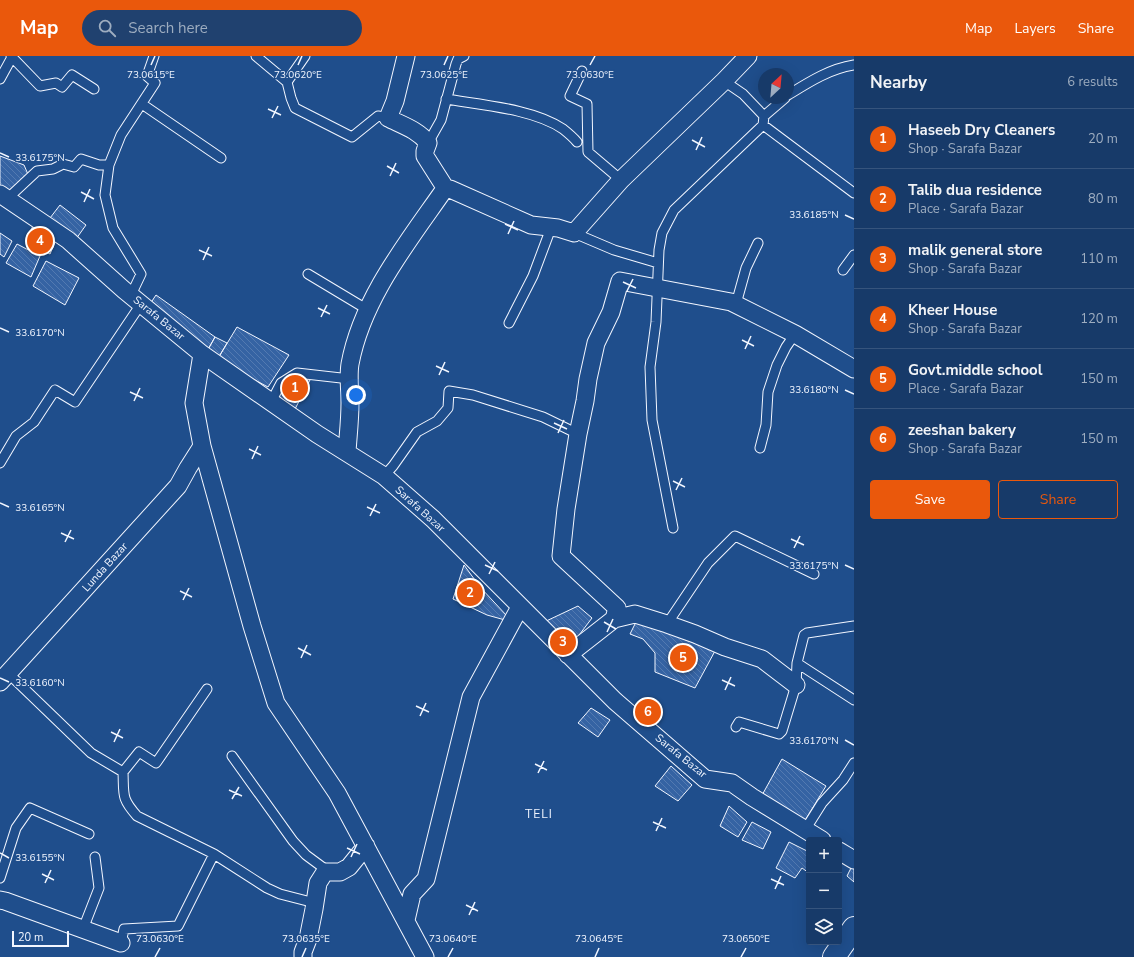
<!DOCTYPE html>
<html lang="en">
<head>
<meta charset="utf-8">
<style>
  body { margin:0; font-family:"Nunito Sans",sans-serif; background:#20416f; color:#f1f3f6 }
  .controls { position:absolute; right:12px; bottom:12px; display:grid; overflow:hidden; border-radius:4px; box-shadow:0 4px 16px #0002 }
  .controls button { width:36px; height:36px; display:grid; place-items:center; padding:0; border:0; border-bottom:1px solid #36547d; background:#173a69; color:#f1f3f6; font:20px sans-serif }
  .compass { position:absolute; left:758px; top:12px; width:36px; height:36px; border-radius:50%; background:#173a69; box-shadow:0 4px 16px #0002; rotate:26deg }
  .scale { position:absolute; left:12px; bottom:10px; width:57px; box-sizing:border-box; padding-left:4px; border:2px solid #f2f6ff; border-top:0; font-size:11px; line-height:14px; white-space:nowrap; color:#f2f6ff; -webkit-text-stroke:3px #1f4e8c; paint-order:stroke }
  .you { position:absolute; left:356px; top:339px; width:14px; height:14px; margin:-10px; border:3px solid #fff; border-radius:50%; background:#1a73e8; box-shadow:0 0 0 6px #1a73e833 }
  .badge { display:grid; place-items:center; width:26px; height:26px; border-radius:50%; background:#ea580c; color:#fff; font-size:13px; font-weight:700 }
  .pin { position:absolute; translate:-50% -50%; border:2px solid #fff; box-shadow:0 1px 4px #0006 }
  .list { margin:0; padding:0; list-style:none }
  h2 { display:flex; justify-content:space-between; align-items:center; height:52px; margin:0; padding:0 16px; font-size:17px }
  h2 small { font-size:13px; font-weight:400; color:#9eadc0 }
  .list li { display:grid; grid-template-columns:26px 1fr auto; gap:12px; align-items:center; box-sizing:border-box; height:60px; padding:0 16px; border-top:1px solid #36547d }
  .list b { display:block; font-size:15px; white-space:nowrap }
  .list p { margin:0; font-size:13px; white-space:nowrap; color:#9eadc0 }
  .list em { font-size:13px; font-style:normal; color:#9eadc0 }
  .actions { display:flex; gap:8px; padding:12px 16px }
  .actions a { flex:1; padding:9px 0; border:1px solid #ea580c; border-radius:4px; text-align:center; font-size:14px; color:#ea580c }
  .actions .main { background:#ea580c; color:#fff }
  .icon { flex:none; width:22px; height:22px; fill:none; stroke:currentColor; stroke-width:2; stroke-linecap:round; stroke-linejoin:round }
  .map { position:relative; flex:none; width:854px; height:901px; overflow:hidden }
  header { display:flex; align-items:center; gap:24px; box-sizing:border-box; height:56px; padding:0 20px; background:#ea580c; color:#fff }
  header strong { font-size:19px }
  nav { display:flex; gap:22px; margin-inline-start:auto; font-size:14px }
  .search { width:280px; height:36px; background:#20416f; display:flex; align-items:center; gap:10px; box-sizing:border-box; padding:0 14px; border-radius:22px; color:#9eadc0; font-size:15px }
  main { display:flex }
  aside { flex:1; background:#173a69 }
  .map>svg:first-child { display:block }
  .building { fill:url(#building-back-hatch); stroke:#f2f6ff }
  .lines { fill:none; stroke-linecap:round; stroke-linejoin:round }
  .service-casing { stroke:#f2f6ff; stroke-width:11 }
  .minor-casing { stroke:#f2f6ff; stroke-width:19 }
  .primary-casing { stroke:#f2f6ff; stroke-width:24 }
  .service { stroke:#1f4e8c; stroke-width:9 }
  .minor { stroke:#1f4e8c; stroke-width:17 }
  .primary { stroke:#1f4e8c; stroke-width:22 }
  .ticks { fill:none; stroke:#f2f6ff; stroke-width:1.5 }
  .labels { text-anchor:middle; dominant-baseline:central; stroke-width:3; stroke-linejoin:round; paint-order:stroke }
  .street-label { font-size:11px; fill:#f2f6ff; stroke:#1f4e8c }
  .neighbourhood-label { font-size:12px; letter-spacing:1px; fill:#f2f6ff; stroke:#1f4e8c }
  .ticks-label { font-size:10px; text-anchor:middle; fill:#f2f6ff; stroke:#1f4e8c; stroke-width:3; stroke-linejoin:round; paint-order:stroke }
</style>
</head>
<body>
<header>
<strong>Map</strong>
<div class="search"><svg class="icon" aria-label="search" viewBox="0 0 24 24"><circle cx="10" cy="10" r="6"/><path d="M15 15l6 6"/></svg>Search here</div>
<nav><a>Map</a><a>Layers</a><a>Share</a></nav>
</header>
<main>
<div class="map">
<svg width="854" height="901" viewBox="0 0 854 901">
  <defs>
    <pattern id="building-back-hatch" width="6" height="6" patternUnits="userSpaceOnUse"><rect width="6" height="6" fill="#3563a3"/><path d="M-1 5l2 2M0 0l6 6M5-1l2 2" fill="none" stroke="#537ab1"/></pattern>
  </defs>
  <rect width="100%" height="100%" fill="#1f4e8c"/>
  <path class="building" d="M0,100L24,109L30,123L18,134L0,137Z
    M60,149L86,169L76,183L50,162Z
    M34,168L56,184L50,198L26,184Z
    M0,177L12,185L4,201L0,198Z
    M17,188L40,200L31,221L6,207Z
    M46,205L79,222L65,249L33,230Z
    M156,239L215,281L206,297L148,251Z
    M237,271L289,299L268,331L217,304Z
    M215,281L227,287L217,304L206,297Z
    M292,321L310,324L294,355L279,340Z
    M464,509L480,531L507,560L505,564L487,559L453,543Z
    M578,550L592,562L570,591L542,567Z
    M636,566L647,569L715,595L695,632L655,616V597L643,583L630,578Z
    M591,652L610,664L598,681L578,667Z
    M782,703L826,730L804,766L761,741Z
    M671,710L692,729L678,745L655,730Z
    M729,750L747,766L738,781L720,770Z
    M752,766L771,776L763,793L742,784Z
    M789,786L809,796V817L802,812L795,822L776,812Z
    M854,806V826L847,820Z"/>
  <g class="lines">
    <g class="service-casing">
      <path id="service" d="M11,0L40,30L56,27L62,31L72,19L94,33
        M256,0L287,26L291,42L295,52L352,81L378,60L388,62
        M582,15L570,40L587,48L588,96L621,124
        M0,23L12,1
        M287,26L305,0
        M788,39C809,26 829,13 854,9
        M446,43C482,49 534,53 563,73C568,77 573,81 577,86
        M142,48L221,102
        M764,60L785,42
        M763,69L854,137
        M428,87L441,64L456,8L458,3L464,0
        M109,109L105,139L113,172L141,218L131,239
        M7,143L37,115L53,113L63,108L74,111L81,103L99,109H109L121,79L155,27L147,20L154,0
        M574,177L614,194L658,207
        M843,214L854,199
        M308,218L368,254
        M736,248L746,212L758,187
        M509,267L533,220L551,172
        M271,346L281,327L297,317L350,323
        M760,392L766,369L768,336L777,309L786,291L795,278
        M0,407L16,380L34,366L55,334L75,346L141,248
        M384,420L393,410L417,376L437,365L448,352L449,335L473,339L543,361L578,378
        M673,472L652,364L650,311L656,266L659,194L662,177L674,154L763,69L764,60L743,38L724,25
        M667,568L708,507L735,480L814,518
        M797,607L854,644
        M8,617L91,697L123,716C124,739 121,742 137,760L214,798L267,832L280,838L315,847
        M736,671L739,666L779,678L782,675L796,629L797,607L804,579L807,577L854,570
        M232,700L293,785L306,799L329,816
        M123,716L139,696L156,707L207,633
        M805,774L822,747L843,724L854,707
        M0,822L16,772L30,752L89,778
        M83,873L99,832L95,801
        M121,887L124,873L178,870L214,798"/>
    </g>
    <g class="minor-casing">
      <path id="minor" d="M406,0L395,45L388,62C402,69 418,74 428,87L425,95V100L446,133H450L531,169L558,172L574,177L621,124L724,25L748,0
        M0,138L68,184L124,234L202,298L317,378L384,420L433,463L615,645L705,723L732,727L752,741L822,784
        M202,298L194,347L202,390L252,570L276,647L337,737L425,901
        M347,396C348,380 350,364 350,347C350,335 348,320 350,308C362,243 407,187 444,134L446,133
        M614,563L617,552L561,500L566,453L578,378L585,345L588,323L596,287L611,256L620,225L731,246L795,278L854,313
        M568,599L614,563L635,558L667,568L695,578L725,591L762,603L796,629
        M0,626L178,430L188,412L202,390
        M839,795L854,804
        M0,844L5,845L121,887
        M406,864L412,838L426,823L471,641L520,551
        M303,901V896L308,883L314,853L318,827L325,816H340L349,811L366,790"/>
    </g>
    <g class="primary-casing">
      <path id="primary" d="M834,901L854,872"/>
    </g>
    <use href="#service" class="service"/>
    <use href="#minor" class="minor"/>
    <use href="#primary" class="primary"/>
  </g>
  <path class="ticks" d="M151,9L155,0M298,9L302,0M444,9L448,0M590,9L595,0M268,53L281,59M272,62L278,50M692,84L705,91M696,94L702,81M0,97L9,101M387,110L399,117M390,120L396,107M81,136L94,143M84,146L90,133M845,159L854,163M505,168L518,174M508,178L514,165M199,194L212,200M203,204L209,191M623,226L636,232M627,235L633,223M318,252L330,258M321,261L327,249M0,272L9,276M742,284L754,290M745,293L751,280M436,310L449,316M439,319L445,306M845,334L854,338M130,336L143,342M134,345L140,332M554,367L567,373M558,377L564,364M249,393L261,399M252,403L258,390M673,425L685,431M676,434L682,422M0,447L9,451M367,451L380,457M370,460L376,448M61,477L74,483M791,483L804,489M65,486L71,474M794,492L800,480M485,509L498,515M845,509L854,513M489,518L495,506M180,535L192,541M183,544L189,532M604,566L616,573M607,576L613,563M298,592L311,599M301,602L307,589M0,622L9,626M722,624L735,630M725,634L731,621M416,650L429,656M420,660L426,647M111,676L123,682M845,684L854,689M114,686L120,673M535,708L547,714M538,717L544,705M229,734L242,740M232,743L239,731M653,766L666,772M656,775L662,762M347,792L360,798M0,797L9,802M351,801L357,788M42,818L54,824M771,823L784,829M45,827L51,814M775,833L781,820M466,849L478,855M469,859L475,846M155,901L160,892M302,901L306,892M448,901L453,892M595,901L599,892M741,901L746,892"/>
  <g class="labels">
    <g class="street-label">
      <text transform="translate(159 262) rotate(39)">Sarafa Bazar</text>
      <text transform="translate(420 453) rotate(42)">Sarafa Bazar</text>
      <text transform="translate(105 511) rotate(-48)">Lunda Bazar</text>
      <text transform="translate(681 700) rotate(39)">Sarafa Bazar</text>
    </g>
    <g class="neighbourhood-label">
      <text x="539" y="758">TELI</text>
    </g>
  </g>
  <g class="ticks-label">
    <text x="151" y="22">73.0615°E</text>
    <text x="298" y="22">73.0620°E</text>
    <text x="444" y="22">73.0625°E</text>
    <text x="590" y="22">73.0630°E</text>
    <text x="40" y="105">33.6175°N</text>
    <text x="814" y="162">33.6185°N</text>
    <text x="40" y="280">33.6170°N</text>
    <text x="814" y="337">33.6180°N</text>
    <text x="40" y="455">33.6165°N</text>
    <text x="814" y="513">33.6175°N</text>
    <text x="40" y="630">33.6160°N</text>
    <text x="814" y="688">33.6170°N</text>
    <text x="40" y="805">33.6155°N</text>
    <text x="160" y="886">73.0630°E</text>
    <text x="306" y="886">73.0635°E</text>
    <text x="453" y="886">73.0640°E</text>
    <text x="599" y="886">73.0645°E</text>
    <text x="746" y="886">73.0650°E</text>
  </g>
</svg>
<div class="controls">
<button>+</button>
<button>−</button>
<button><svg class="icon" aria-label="layers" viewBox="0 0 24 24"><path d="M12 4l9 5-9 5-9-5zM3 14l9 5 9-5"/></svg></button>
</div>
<svg class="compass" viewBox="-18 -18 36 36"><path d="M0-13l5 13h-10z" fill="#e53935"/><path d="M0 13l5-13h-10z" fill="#9eadc0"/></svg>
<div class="scale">20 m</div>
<div class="you"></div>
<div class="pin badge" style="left:295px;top:332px">1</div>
<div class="pin badge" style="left:470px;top:537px">2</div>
<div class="pin badge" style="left:563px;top:586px">3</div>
<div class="pin badge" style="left:40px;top:185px">4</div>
<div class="pin badge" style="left:683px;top:602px">5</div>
<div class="pin badge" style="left:648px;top:656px">6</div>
</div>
<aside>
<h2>Nearby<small>6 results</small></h2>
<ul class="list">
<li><span class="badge">1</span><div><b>Haseeb Dry Cleaners</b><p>Shop · Sarafa Bazar</p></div><em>20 m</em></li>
<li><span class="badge">2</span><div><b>Talib dua residence</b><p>Place · Sarafa Bazar</p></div><em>80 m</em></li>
<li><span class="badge">3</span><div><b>malik general store</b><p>Shop · Sarafa Bazar</p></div><em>110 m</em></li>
<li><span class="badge">4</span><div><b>Kheer House</b><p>Shop · Sarafa Bazar</p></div><em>120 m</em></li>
<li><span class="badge">5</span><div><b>Govt.middle school</b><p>Place · Sarafa Bazar</p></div><em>150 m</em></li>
<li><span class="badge">6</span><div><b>zeeshan bakery</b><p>Shop · Sarafa Bazar</p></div><em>150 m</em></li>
</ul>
<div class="actions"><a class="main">Save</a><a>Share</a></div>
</aside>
</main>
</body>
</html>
